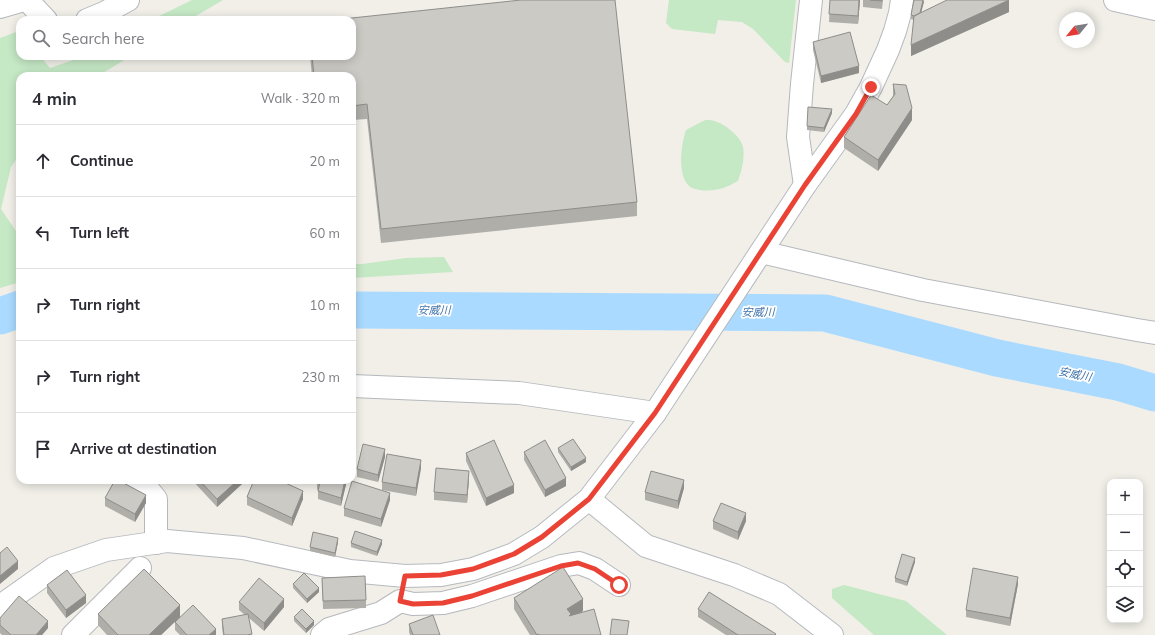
<!DOCTYPE html>
<html lang="en">
<head>
<meta charset="utf-8">
<style>
  body { margin:0; font-family:Mulish,"Noto Sans JP",sans-serif; background:#f7f7f7; color:#2b2b33 }
  .controls { position:absolute; right:12px; bottom:12px; display:grid; overflow:hidden; border-radius:8px; box-shadow:0 2px 10px #0003 }
  .controls button { width:36px; height:36px; display:grid; place-items:center; padding:0; border:0; border-bottom:1px solid #e1e1e2; background:#fff; color:#2b2b33; font:20px sans-serif }
  .compass { position:absolute; left:1059px; top:12px; width:36px; height:36px; border-radius:50%; background:#fff; box-shadow:0 2px 10px #0003; rotate:240deg }
  .stop { position:absolute; width:12px; height:12px; margin:-9px; border:3px solid #ea4335; border-radius:50%; background:#fff }
  .stop.end { background:#ea4335; border-color:#fff; box-shadow:0 1px 4px #0008 }
  .list { margin:0; padding:0; list-style:none }
  h2 { display:flex; justify-content:space-between; align-items:center; height:52px; margin:0; padding:0 16px; font-size:17px }
  h2 small { font-size:13px; font-weight:400; color:#7c7c81 }
  .list li { display:grid; grid-template-columns:26px 1fr auto; gap:12px; align-items:center; box-sizing:border-box; height:72px; padding:0 16px; border-top:1px solid #e1e1e2 }
  .list b { display:block; font-size:15px; white-space:nowrap }
  .list em { font-size:13px; font-style:normal; color:#7c7c81 }
  .icon { flex:none; width:22px; height:22px; fill:none; stroke:currentColor; stroke-width:2; stroke-linecap:round; stroke-linejoin:round }
  .map { position:relative; flex:none; width:1155px; height:635px; overflow:hidden }
  .search { position:absolute; background:#fff; box-shadow:0 2px 10px #0003; left:16px; top:16px; width:340px; height:44px; display:flex; align-items:center; gap:10px; box-sizing:border-box; padding:0 14px; border-radius:12px; color:#7c7c81; font-size:15px }
  .panel { position:absolute; background:#fff; box-shadow:0 2px 10px #0003; left:16px; top:72px; width:340px; height:412px; border-radius:12px }
  .map>svg:first-child { display:block }
  .green { fill:#c5e8c5 }
  .lines { fill:none; stroke-linecap:round; stroke-linejoin:round }
  .river { stroke:#aadaff; stroke-width:37 }
  .street-casing { stroke:#b5b8bc; stroke-width:24 }
  .secondary-casing { stroke:#b6babf; stroke-width:24 }
  .street { stroke:#fff; stroke-width:22 }
  .secondary { stroke:#fff; stroke-width:22 }
  .wall { fill:#afaea9 }
  .shaded-wall { fill:#8f8d8a }
  .building { fill:#cccac5; stroke:#8f8d8a }
  .route { stroke:#ea4335; stroke-width:5 }
  .labels { text-anchor:middle; dominant-baseline:central; stroke-width:3.5; stroke-linejoin:round; paint-order:stroke }
  .water-label { font-size:11px; font-style:italic; fill:#4174aa; stroke:#fff }
</style>
</head>
<body>
<div class="map">
<svg width="1155" height="635" viewBox="0 0 1155 635">
  <rect width="100%" height="100%" fill="#f1efe8"/>
  <path class="green" d="M192,0H223L189,20H151Z
    M669,0H796L789,63L785,62L753,29L742,22L718,20L715,34L672,29L666,23Z
    M19,31L20,56H40L50,68L85,56H131L98,76H20V154L11,167L1,209L20,237V282L0,288V38Z
    M705,120C709,120 713,120 717,122C726,125 741,137 743,147C745,158 742,170 738,181C726,188 715,192 700,190C697,189 692,189 689,186C677,175 681,144 686,130Z
    M444,257L453,272L352,278V264H362L406,258Z
    M844,585L906,601L947,635H874L832,598V589Z"/>
  <g class="lines">
    <path class="river" d="M352,310L825,313L997,358L1118,382L1155,393
      M0,316L20,309"/>
    <g class="street-casing">
      <path id="street" d="M27,0L46,20
        M1115,0L1155,9
        M0,7L24,0
        M87,20L104,13L128,0
        M805,185L798,137L802,84L811,0
        M761,252L923,290L1137,330L1155,333
        M352,386L519,393L655,413
        M135,480L147,488L156,499V543
        M73,635L140,568
        M322,635L329,629L381,613L400,601L413,604L443,603L472,596L561,566L579,563L595,569L619,585"/>
    </g>
    <g class="secondary-casing">
      <path id="secondary" d="M589,499L646,546L734,575L779,594L832,635
        M0,610L6,602L54,568L106,550L167,541L243,548L350,571L405,576L441,575L473,569L514,554L542,537L589,499L655,413L805,185L856,114L871,87L888,50L895,31L900,13L902,0"/>
    </g>
    <use href="#street" class="street"/>
    <use href="#secondary" class="secondary"/>
  </g>
  <path class="wall" d="M830,0H860L858,24L829,22Z
    M863,0H883L882,9L863,7Z
    M924,0L921,12H1009L911,56L914,20L911,19V15Z
    M813,42L859,73L821,83L813,50Z
    M310,56H352L637,202V216L381,243L367,119L352,120V76H312Z
    M893,84L912,120L878,171L844,148V137L887,105L893,96Z
    M832,113L824,132L807,130V126Z
    M558,448L586,462L571,471L558,452Z
    M524,452L566,486L545,497L524,460Z
    M466,453L514,493L486,506L466,461Z
    M385,457L378,482L357,477V469Z
    M421,468L416,496L382,490V482Z
    M469,479L467,503L434,500V492Z
    M192,480H242V484L217,507Z
    M254,480H280V481L303,499L292,526L247,505V497Z
    M317,480H347L341,506L318,499V490L317,489Z
    M684,488L678,509L645,500V492Z
    M105,498L146,503L135,522L105,506Z
    M390,500L381,527L344,516V508Z
    M713,521H746L738,540L713,529Z
    M338,542L335,557L310,551V547Z
    M351,543L382,544L377,556L351,547Z
    M915,562L907,586L895,582V578Z
    M322,578L366,600V608L323,609Z
    M293,584L319,592L307,603L293,588Z
    M1018,584L1010,626L966,617V610Z
    M47,585L86,603L66,618L47,593Z
    M514,598L583,611L579,613L601,635H530L514,609Z
    M239,602L284,607L264,631L249,618L252,635H223L222,627V619L245,615L239,610Z
    M698,609L776,635H726L698,617Z
    M98,614L180,617L161,635H107L98,625Z
    M294,617L314,625L306,633L294,621Z
    M0,618L48,628L42,635H2L0,633Z
    M175,622L216,635H180L175,630Z
    M409,624L440,635H410L409,632Z"/>
  <path class="shaded-wall" d="M859,0H860L858,24V16Z
    M923,0L924,2L919,21V17Z
    M1009,0V12L911,56V45Z
    M859,66V73L821,83V76Z
    M912,108V120L878,171V160Z
    M832,109V113L824,132V128Z
    M385,449V457L378,482V475Z
    M586,458V462L571,471V467Z
    M421,460V468L416,496V488Z
    M469,471V479L467,503V495Z
    M566,478V486L545,497V490Z
    M238,480H242V484L217,507V499Z
    M345,480H347L341,506V498Z
    M684,480V488L678,509V501Z
    M514,485V493L486,506V498Z
    M303,491V499L292,526V518Z
    M390,493V500L381,527V519Z
    M146,495V503L135,522V514Z
    M746,513V521L738,540V532Z
    M338,538V542L335,557V553Z
    M382,540V544L377,556V552Z
    M915,558V562L907,586V582Z
    M18,561V569L0,584V576Z
    M1018,577V584L1010,626V618Z
    M319,588V592L307,603V599Z
    M86,595V603L66,618V610Z
    M284,599V607L264,631V623Z
    M583,599V611L571,618L567,609Z
    M180,605V617L161,635H149Z
    M48,621V628L42,635H36Z
    M314,621V625L306,633V629Z
    M216,629V635H209Z"/>
  <path class="building" d="M521,0H615L637,202L381,229L367,104L352,106V76H314L312,56H352V20H333Z
    M830,0H859L858,16L829,14Z
    M870,0H882V1Z
    M914,0H923L920,13L914,16L911,15Z
    M947,0H1009L911,45L914,16Z
    M850,32L859,66L821,76L813,42Z
    M893,84L906,85L912,108L878,160L844,137L871,95L887,105L895,94Z
    M808,107L832,109L824,128L807,126Z
    M573,439L586,458L571,467L558,448Z
    M494,440L514,485L486,498L466,453Z
    M545,440L566,478L545,490L524,452Z
    M363,444L385,449L378,475L357,469Z
    M387,454L421,460L416,488L382,482Z
    M436,468L469,471L467,495L434,492Z
    M651,471L684,480L678,501L645,492Z
    M115,480H118L146,495L135,514L105,498Z
    M199,480H238L217,499Z
    M254,480H279L303,491L292,518L247,497Z
    M317,480H345L341,498L318,491L320,482H317Z
    M352,481L390,493L381,519L344,508Z
    M721,503L746,513L738,532L713,521Z
    M355,531L382,540L377,552L351,543Z
    M313,532L338,538L335,553L310,547Z
    M7,547L18,561L0,576V553Z
    M902,554L915,558L907,582L895,578Z
    M563,567L583,599L567,609L571,614L569,616L594,609L601,635H539V634L537,635L514,598Z
    M973,568L1018,577L1010,618L966,610Z
    M144,569L180,605L149,635H118L98,614Z
    M67,570L86,595L66,610L47,585Z
    M304,573L319,588L307,599L293,584Z
    M365,576L366,600L323,601L322,578Z
    M259,578L284,599L264,623L239,602Z
    M709,592L776,634L775,635H738L698,609Z
    M19,596L48,621L36,635H11L0,625V618Z
    M193,605L216,629L209,635H187L175,622Z
    M302,609L314,621L306,629L294,617Z
    M248,614L252,634L247,635H224L222,619Z
    M433,615L440,635H413L409,624Z
    M612,619L629,621L627,635H610Z"/>
  <g class="lines">
    <path class="route" d="M619,585L595,569L578,563L561,566L472,596L443,603L413,604L400,601L405,576L441,575L473,569L514,554L542,537L589,499L655,413L805,185L856,114L871,87"/>
  </g>
  <g class="labels">
    <g class="water-label">
      <text x="434" y="310">安威川</text>
      <text x="758" y="312">安威川</text>
      <text transform="translate(1075 374) rotate(11)">安威川</text>
    </g>
  </g>
</svg>
<div class="controls">
<button>+</button>
<button>−</button>
<button><svg class="icon" aria-label="locate" viewBox="0 0 24 24"><circle cx="12" cy="12" r="6"/><path d="M12 2v4M12 18v4M2 12h4M18 12h4"/></svg></button>
<button><svg class="icon" aria-label="layers" viewBox="0 0 24 24"><path d="M12 4l9 5-9 5-9-5zM3 14l9 5 9-5"/></svg></button>
</div>
<svg class="compass" viewBox="-18 -18 36 36"><path d="M0-13l5 13h-10z" fill="#e53935"/><path d="M0 13l5-13h-10z" fill="#7c7c81"/></svg>
<div class="stop" style="left:619px;top:585px"></div>
<div class="stop end" style="left:871px;top:87px"></div>
<div class="search"><svg class="icon" aria-label="search" viewBox="0 0 24 24"><circle cx="10" cy="10" r="6"/><path d="M15 15l6 6"/></svg>Search here</div>
<section class="panel">
<h2>4 min<small>Walk · 320 m</small></h2>
<ul class="list">
<li><svg class="icon" aria-label="ahead" viewBox="0 0 24 24"><path d="M12 20V5M6 11l6-6 6 6"/></svg><div><b>Continue</b></div><em>20 m</em></li>
<li><svg class="icon" aria-label="left" viewBox="0 0 24 24"><path d="M17 20v-9H6M10 6l-5 5 5 5"/></svg><div><b>Turn left</b></div><em>60 m</em></li>
<li><svg class="icon" aria-label="right" viewBox="0 0 24 24"><path d="M7 20v-9h11M14 6l5 5-5 5"/></svg><div><b>Turn right</b></div><em>10 m</em></li>
<li><svg class="icon" aria-label="right" viewBox="0 0 24 24"><path d="M7 20v-9h11M14 6l5 5-5 5"/></svg><div><b>Turn right</b></div><em>230 m</em></li>
<li><svg class="icon" aria-label="arrive" viewBox="0 0 24 24"><path d="M6 21V4h12l-3 4 3 4H6"/></svg><div><b>Arrive at destination</b></div></li>
</ul>
</section>
</div>
</body>
</html>
